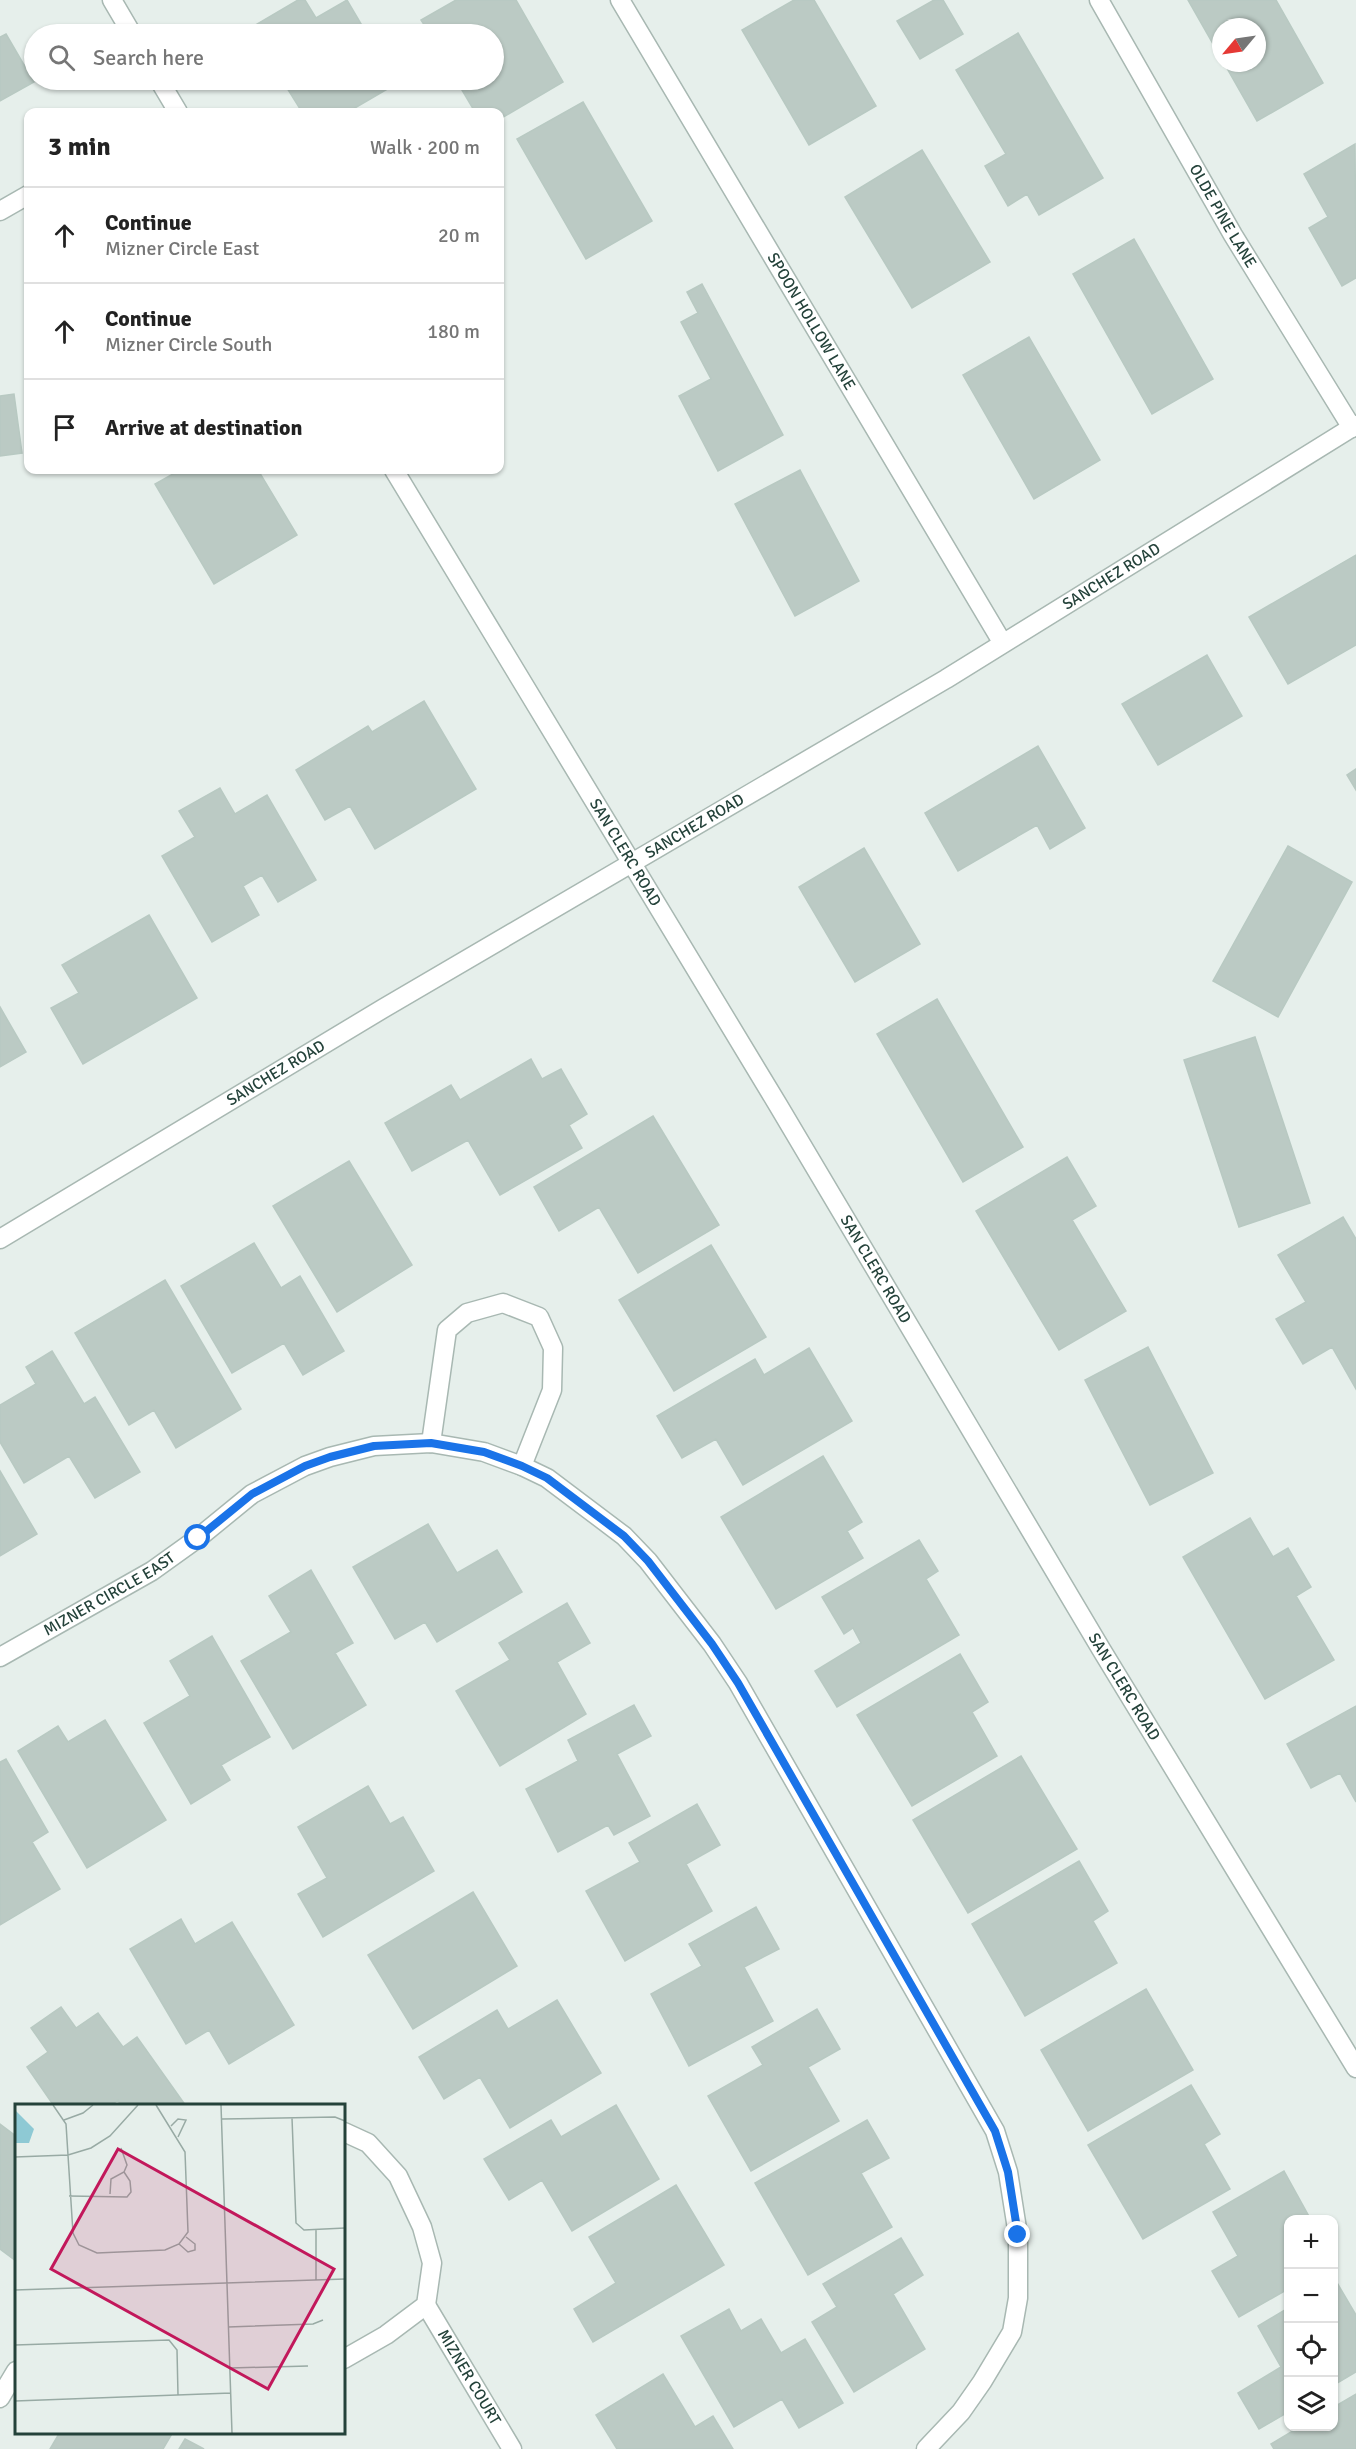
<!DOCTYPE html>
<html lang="en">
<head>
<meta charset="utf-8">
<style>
  body { margin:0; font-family:Signika,sans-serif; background:#f6f6f6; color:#222 }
  .controls { position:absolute; right:18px; bottom:18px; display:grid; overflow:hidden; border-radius:12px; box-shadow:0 2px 4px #0004 }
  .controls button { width:54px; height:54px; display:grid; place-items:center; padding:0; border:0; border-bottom:2px solid #e0e0e0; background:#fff; color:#222; font:30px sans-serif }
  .compass { position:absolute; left:1212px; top:18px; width:54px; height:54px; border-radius:50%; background:#fff; box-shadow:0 2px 4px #0004; rotate:241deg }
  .stop { position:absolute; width:18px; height:18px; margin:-14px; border:4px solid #1a73e8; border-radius:50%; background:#fff }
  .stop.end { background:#1a73e8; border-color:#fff; box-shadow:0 2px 6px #0008 }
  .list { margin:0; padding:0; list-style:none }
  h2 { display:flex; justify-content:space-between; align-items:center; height:78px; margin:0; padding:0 24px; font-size:26px }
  h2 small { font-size:20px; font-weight:400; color:#767676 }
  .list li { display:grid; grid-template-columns:39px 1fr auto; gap:18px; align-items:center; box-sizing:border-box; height:96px; padding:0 24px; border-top:2px solid #e0e0e0 }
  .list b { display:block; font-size:22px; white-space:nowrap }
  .list p { margin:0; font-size:20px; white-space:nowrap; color:#767676 }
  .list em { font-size:20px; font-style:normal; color:#767676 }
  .icon { flex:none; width:33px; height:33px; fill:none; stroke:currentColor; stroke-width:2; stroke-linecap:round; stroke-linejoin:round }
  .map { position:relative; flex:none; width:1356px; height:2449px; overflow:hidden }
  .search { position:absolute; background:#fff; box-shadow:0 2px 4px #0004; left:24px; top:24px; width:480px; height:66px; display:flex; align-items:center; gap:15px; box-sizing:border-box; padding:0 21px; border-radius:33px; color:#767676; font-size:22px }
  .panel { position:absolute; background:#fff; box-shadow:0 2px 4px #0004; left:24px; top:108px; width:480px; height:366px; border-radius:12px }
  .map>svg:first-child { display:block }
  .building { fill:#bbcac4; stroke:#b8c9c2; stroke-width:1.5 }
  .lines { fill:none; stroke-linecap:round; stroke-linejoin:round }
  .service-casing { stroke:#a8b8b2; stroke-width:21 }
  .minor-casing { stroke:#a8b8b2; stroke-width:21 }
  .service { stroke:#fff; stroke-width:18 }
  .minor { stroke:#fff; stroke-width:18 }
  .route { stroke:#1a73e8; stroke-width:8 }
  .labels { text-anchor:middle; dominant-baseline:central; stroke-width:4.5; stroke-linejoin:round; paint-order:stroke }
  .street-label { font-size:16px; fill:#24423a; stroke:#f7fbf9 }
  .inset-road { fill:none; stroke:#98aaa4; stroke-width:1.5 }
  .view { fill:#c2185b; fill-opacity:0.15; stroke:#c2185b; stroke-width:3 }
  .inset-edge { fill:none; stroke:#24423a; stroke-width:3 }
</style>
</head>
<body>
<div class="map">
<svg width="1356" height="2449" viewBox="0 0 1356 2449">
  <rect width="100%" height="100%" fill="#e6efeb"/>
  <path class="building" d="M298,0H305L316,18L347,0L367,34H256L252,27Z
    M456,0H516L563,82L500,119V112H475L456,80H494V34H430L421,20Z
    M794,0H814L876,106L809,145L742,30Z
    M934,0H943L963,34L920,59L897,21Z
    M1188,0H1276L1323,83L1257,121L1224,63H1257V27H1221V58Z
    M1018,33L1103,178L1039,215L1027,194L1008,206L985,166L1006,154L956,70Z
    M6,34L34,82L0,101V37Z
    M282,80H393L396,84L348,112H302Z
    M583,102L652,221L586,259L517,139Z
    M1355,144L1356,278L1342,286L1309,228L1328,217L1304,174Z
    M922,150L990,262L912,308L845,197Z
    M1134,239L1213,379L1152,414L1073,274Z
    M702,284L783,435L718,471L679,396L711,379L681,322L698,313L687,292Z
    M1029,337L1100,460L1034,499L963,375Z
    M14,394L22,453L0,456V396Z
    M180,470H258L297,535L214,584L155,484Z
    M800,470L859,581L795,616L735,504Z
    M1356,555V645L1288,684L1249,617Z
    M1207,655L1242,716L1158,765L1122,704Z
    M424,701L476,789L375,849L350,806L325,820L296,770L368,726L372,732Z
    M1038,746L1085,828L1050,849L1037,825L958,871L925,813Z
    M1356,769V790L1347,775Z
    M220,788L235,814L267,795L316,880L278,902L262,875L243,886L259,915L212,942L162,856L195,837L179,811Z
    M1288,846L1352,882L1278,1017L1213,981Z
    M864,848L920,944L855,982L799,887Z
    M149,915L197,998L83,1064L51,1008L79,993L62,965Z
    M937,999L1023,1147L963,1182L877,1034Z
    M0,1007L26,1052L0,1067Z
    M1255,1037L1310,1203L1239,1227L1184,1060Z
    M531,1059L542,1079L561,1069L587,1114L569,1125L582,1148L500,1195L468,1140L412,1171L385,1123L451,1085L460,1100Z
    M653,1116L719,1225L638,1273L599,1207L559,1231L534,1187Z
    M1067,1157L1096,1206L1072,1220L1126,1311L1059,1350L976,1211Z
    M349,1161L412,1265L337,1312L273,1206Z
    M1343,1217L1356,1239V1389L1332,1347L1303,1364L1276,1319L1306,1302L1278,1255Z
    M254,1243L281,1288L300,1276L344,1351L303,1375L284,1343L232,1373L181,1286Z
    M711,1245L766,1337L674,1391L619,1300Z
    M165,1280L241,1409L176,1448L154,1410L129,1425L75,1333Z
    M1148,1347L1213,1473L1150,1505L1085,1380Z
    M809,1348L852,1421L743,1485L716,1439L682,1458L657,1416L755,1359L764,1375Z
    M52,1351L84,1404L95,1397L140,1472L95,1498L69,1456L24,1483L0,1442V1405L36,1384L26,1367Z
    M823,1456L862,1522L847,1531L863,1558L776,1609L721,1517Z
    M0,1471L37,1534L0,1556Z
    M1250,1518L1273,1557L1288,1548L1311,1587L1296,1596L1334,1660L1265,1699L1183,1557Z
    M428,1524L457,1573L497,1550L522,1592L437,1642L425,1622L395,1639L353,1567Z
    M919,1540L938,1571L926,1579L959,1635L837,1707L815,1671L861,1643L853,1628L844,1634L822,1597Z
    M311,1570L353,1643L335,1653L366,1705L293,1749L241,1661L291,1632L269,1596Z
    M567,1603L590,1643L557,1662L586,1714L500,1766L456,1691L510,1660L499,1643Z
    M212,1636L270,1737L221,1765L230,1780L191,1804L144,1723L190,1696L170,1661Z
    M960,1654L988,1702L972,1712L997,1756L912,1806L857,1715Z
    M634,1705L651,1736L617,1754L650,1816L614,1835L608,1825L558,1852L526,1789L578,1761L568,1740Z
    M1356,1706V1802L1340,1773L1311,1788L1287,1744Z
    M105,1720L166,1820L87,1868L18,1751L58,1726L68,1742Z
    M1021,1756L1077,1849L968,1913L913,1820Z
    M6,1759L48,1832L32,1842L60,1889L0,1925V1762Z
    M368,1786L390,1824L403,1817L434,1871L323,1937L298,1894L327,1878L298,1827Z
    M697,1804L720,1845L686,1864L712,1911L625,1961L586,1891L640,1862L629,1843Z
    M1079,1861L1108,1911L1093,1921L1117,1963L1025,2016L972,1924Z
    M473,1892L517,1966L413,2029L368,1955Z
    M756,1907L779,1949L744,1967L773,2021L689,2066L651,1994L702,1966L689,1944Z
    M181,1919L195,1944L232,1922L294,2025L229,2064L209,2030L186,2044L130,1949Z
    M1146,1989L1193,2070L1088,2131L1041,2050Z
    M557,2000L601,2073L510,2128L480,2077L444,2099L419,2057L497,2010L508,2029Z
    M61,2007L76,2028L98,2013L123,2047L137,2037L186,2106H121L118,2100L110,2106H54L27,2067L48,2052L31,2028Z
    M817,2009L840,2049L808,2067L839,2121L751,2171L708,2096L763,2065L752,2047Z
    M1191,2085L1220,2134L1204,2144L1230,2189L1143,2239L1088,2145Z
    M616,2105L659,2179L572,2231L542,2180L509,2200L484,2159L551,2120L561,2137Z
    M867,2120L889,2158L861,2173L892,2227L808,2275L755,2183Z
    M0,2124L16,2136V2261L0,2249Z
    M1284,2171L1311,2220H1288V2289L1239,2317L1212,2271L1238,2256L1213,2212Z
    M676,2185L724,2265L593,2342L574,2309L616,2283L589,2237Z
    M901,2238L923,2275L893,2294L925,2349L854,2392L812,2322L837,2307L823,2284Z
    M1336,2281L1356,2315V2372L1334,2385V2283Z
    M1288,2308V2412L1259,2429L1238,2393L1281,2367L1258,2326Z
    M729,2309L741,2331L761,2319L781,2353L805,2339L843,2403L799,2428L782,2399L734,2427L681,2336Z
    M663,2374L695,2427L713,2416L733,2449H617L596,2415Z
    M1356,2394V2449H1274L1271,2444L1301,2426H1334V2407Z
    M60,2432H173L163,2449H50Z
    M185,2439L204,2449H179Z"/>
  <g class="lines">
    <g class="service-casing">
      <path id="service" d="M431,1443L447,1330L467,1313L503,1303L539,1317L553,1348L552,1390L522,1466
        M344,2132L368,2143L398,2176L422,2227L432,2263L426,2305L386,2335L344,2359
        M0,2398L16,2371"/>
    </g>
    <g class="minor-casing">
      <g id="minor">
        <path d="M112,0L132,34"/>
        <path id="s1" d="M620,0L1002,642"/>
        <path id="s2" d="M1099,0L1233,235L1352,428"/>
        <path d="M159,80L178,112"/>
        <path d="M0,211L28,195"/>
        <path id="s3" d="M394,470L778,1105L1101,1649L1356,2068"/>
        <path id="s4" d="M0,1239L384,1008L946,679L1356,425"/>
        <path id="s5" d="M0,1657L152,1571L198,1538L252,1494L305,1466L330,1457L374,1446L431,1443L484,1452L522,1466L547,1478L624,1536L648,1561L712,1644L738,1683L995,2131L1008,2172L1018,2235V2298L1012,2332L982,2382L961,2412L926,2449"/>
        <path id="s6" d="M426,2305L512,2449"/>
      </g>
    </g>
    <use href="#service" class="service"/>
    <use href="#minor" class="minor"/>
  </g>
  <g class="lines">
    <path class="route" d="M198,1538L252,1494L305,1466L330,1457L374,1446L431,1443L484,1452L522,1466L547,1478L624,1536L648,1561L712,1644L738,1683L995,2131L1008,2172L1018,2235"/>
  </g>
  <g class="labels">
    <g class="street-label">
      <text stroke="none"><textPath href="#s2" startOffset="249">OLDE PINE LANE</textPath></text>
      <text stroke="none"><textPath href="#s1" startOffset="374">SPOON HOLLOW LANE</textPath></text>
      <text stroke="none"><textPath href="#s4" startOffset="1294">SANCHEZ ROAD</textPath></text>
      <text stroke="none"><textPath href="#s4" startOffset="808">SANCHEZ ROAD</textPath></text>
      <text stroke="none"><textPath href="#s3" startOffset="447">SAN CLERC ROAD</textPath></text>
      <text stroke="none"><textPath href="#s4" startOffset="322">SANCHEZ ROAD</textPath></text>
      <text stroke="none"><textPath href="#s3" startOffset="933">SAN CLERC ROAD</textPath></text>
      <text stroke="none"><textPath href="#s5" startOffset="126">MIZNER CIRCLE EAST</textPath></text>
      <text stroke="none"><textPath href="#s3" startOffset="1419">SAN CLERC ROAD</textPath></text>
      <text stroke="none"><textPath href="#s6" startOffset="84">MIZNER COURT</textPath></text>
    </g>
  </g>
  <g transform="translate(15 2104)">
    <rect width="330" height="330" fill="#e6efeb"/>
    <path d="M0,6L19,25L14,39H0Z" fill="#8ec9d4"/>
    <path class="inset-road" d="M38,1L51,20L58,129L64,141L82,149L150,146L164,140L173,128L170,48L141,1M206,1L217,329M277,14L281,119L289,126L330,124M207,15L320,13L330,17M49,16L68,9L78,1M156,22L163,15L171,16L163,33M0,53L53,51L76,44L95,32L123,1M95,90L96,75L109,68L112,61L106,44M54,92L112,93L116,88L115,77L109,68M301,126V176M164,140L173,148L180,146V140L171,133M0,186L330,175M213,223L298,220L308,216M0,241L154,236L162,246L163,291M215,264L293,262M0,297L216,289"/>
    <path class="view" d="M103,45L319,165L253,285L36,165Z"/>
    <rect width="330" height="330" class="inset-edge"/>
  </g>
</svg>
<div class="controls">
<button>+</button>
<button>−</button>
<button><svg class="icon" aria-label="locate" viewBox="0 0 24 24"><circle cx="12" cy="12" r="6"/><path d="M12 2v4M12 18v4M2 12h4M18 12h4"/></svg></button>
<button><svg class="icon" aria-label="layers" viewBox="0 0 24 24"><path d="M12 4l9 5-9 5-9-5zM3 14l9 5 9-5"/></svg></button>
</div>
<svg class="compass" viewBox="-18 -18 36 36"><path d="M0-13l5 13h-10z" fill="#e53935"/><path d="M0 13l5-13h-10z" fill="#767676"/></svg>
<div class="stop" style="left:198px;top:1538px"></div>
<div class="stop end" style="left:1018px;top:2235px"></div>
<div class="search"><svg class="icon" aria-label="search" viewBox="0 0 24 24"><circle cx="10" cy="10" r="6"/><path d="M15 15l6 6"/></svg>Search here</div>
<section class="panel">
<h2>3 min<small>Walk · 200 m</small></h2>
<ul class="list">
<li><svg class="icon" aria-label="ahead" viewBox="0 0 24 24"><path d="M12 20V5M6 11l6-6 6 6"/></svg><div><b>Continue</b><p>Mizner Circle East</p></div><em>20 m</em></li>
<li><svg class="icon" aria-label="ahead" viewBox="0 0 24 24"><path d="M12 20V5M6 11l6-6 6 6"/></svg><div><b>Continue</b><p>Mizner Circle South</p></div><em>180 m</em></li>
<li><svg class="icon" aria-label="arrive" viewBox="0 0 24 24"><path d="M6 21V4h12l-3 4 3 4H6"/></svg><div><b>Arrive at destination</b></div></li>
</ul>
</section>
</div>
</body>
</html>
